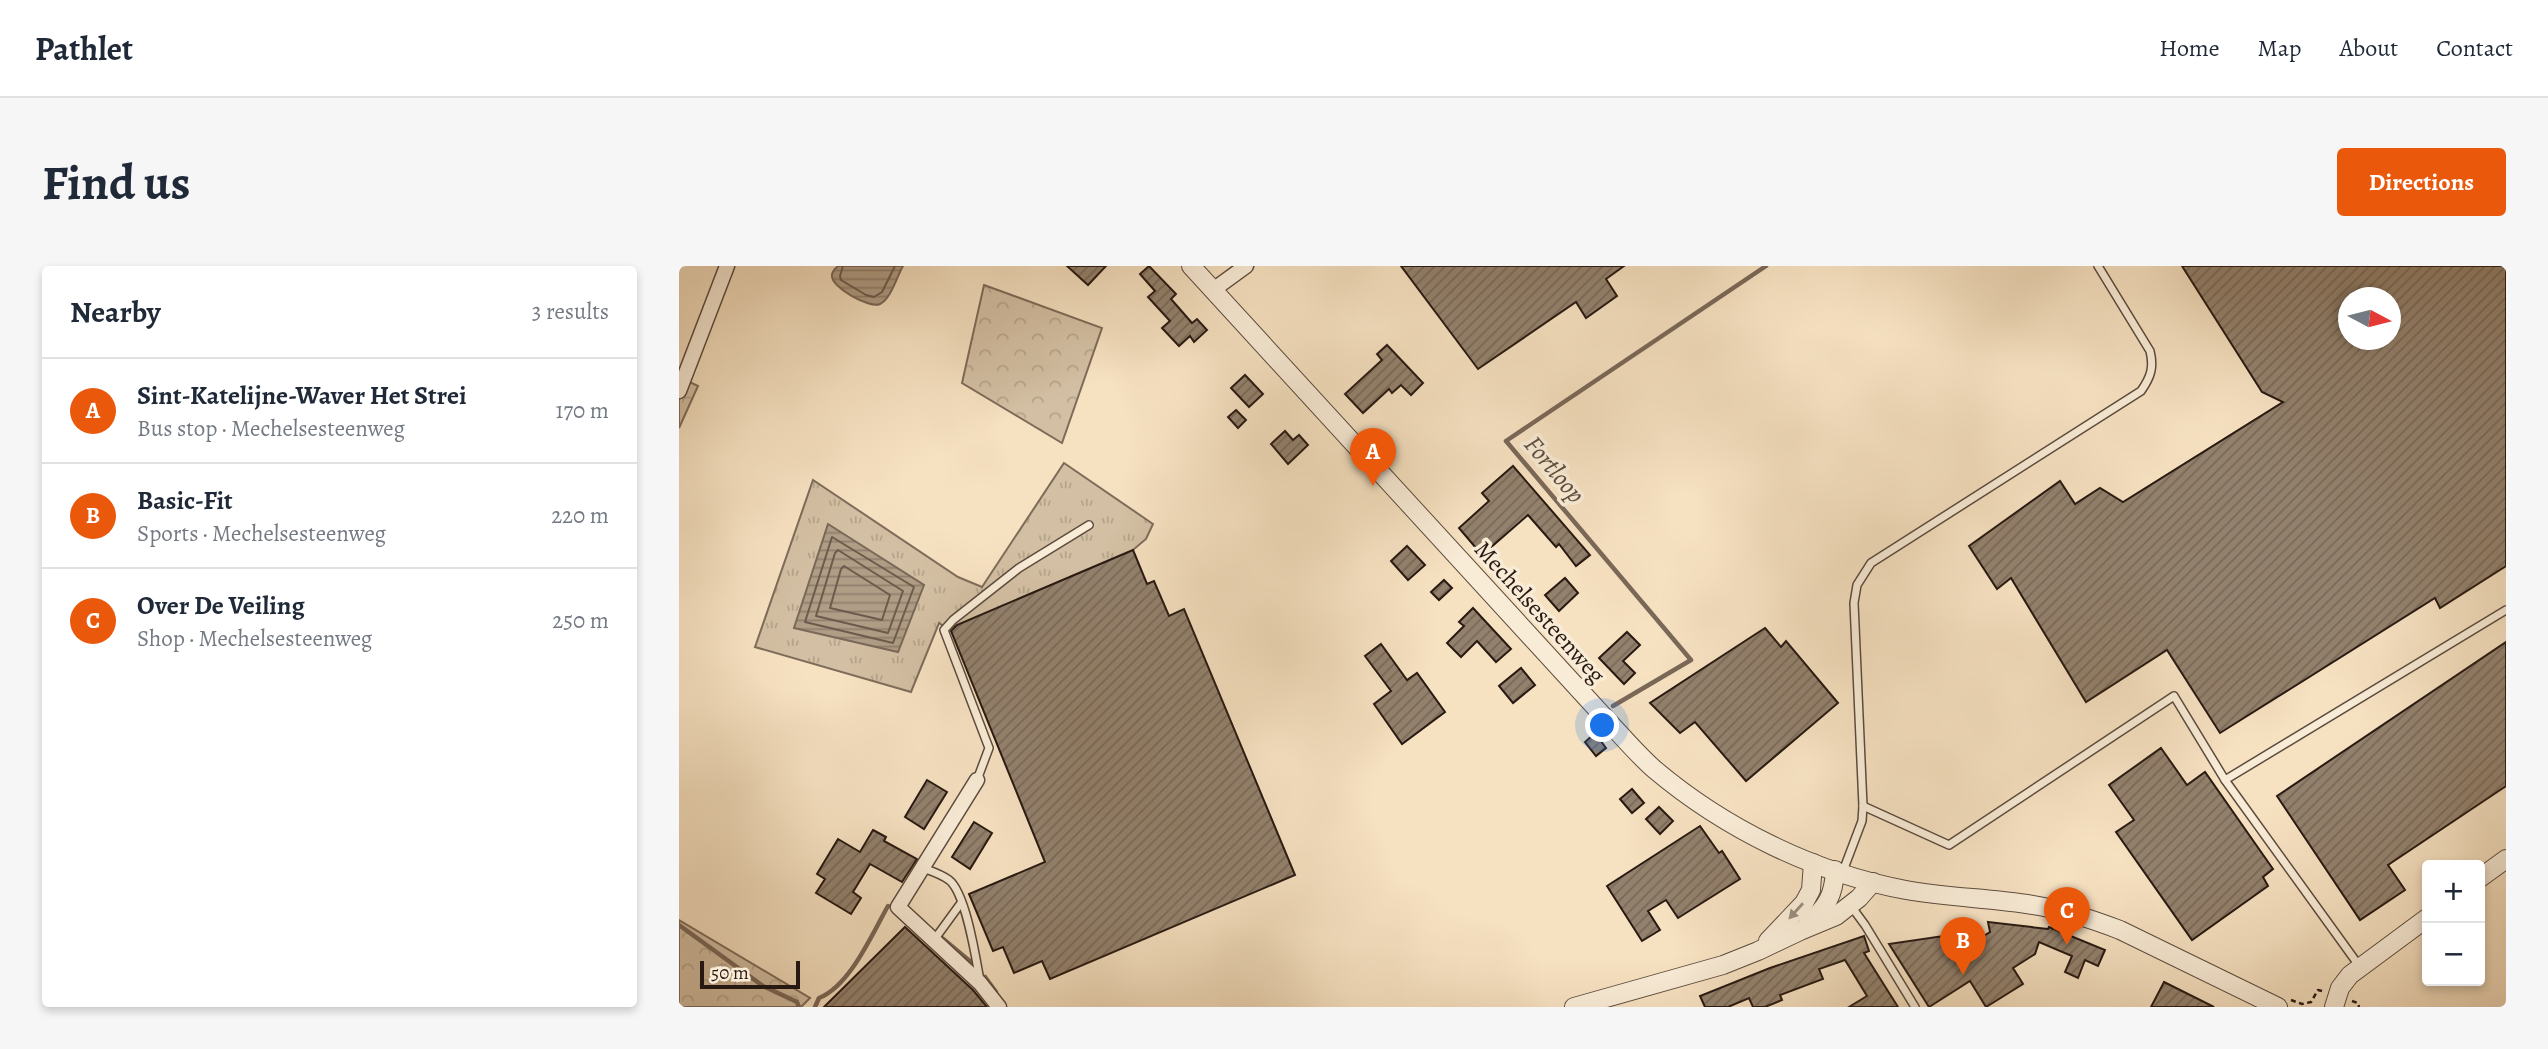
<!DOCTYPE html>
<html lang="en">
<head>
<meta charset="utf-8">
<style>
  :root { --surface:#fff; --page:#f6f6f7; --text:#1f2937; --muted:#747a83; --line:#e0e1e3; --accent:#ea580c }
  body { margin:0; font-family:Alegreya,serif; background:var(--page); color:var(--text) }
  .controls { position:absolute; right:21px; bottom:21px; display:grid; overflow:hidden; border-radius:7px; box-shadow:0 4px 10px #0003 }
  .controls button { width:63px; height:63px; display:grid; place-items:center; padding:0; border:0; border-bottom:2px solid var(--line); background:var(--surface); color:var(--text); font:35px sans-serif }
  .compass { position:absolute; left:1659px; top:21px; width:63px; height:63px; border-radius:50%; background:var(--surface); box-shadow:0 4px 10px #0003; rotate:97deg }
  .scale { position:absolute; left:21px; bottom:18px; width:100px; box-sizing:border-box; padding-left:7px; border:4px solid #281912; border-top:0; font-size:19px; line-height:24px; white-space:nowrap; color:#281912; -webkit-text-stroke:5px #f9ecd7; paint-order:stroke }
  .you { position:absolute; left:924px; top:460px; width:24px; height:24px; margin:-18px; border:5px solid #fff; border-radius:50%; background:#1a73e8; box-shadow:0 0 0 10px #1a73e833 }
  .badge { display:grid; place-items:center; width:46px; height:46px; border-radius:50%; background:var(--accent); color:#fff; font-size:23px; font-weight:700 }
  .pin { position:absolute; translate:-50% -58px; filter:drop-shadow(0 2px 4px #0008) }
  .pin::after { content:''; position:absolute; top:37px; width:24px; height:21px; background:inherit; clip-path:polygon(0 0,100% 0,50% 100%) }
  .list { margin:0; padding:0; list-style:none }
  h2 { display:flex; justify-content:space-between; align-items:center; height:91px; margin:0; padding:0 28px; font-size:30px }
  h2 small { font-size:23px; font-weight:400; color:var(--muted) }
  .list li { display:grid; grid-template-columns:46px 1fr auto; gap:21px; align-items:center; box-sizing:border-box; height:105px; padding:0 28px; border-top:2px solid var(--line) }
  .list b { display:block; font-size:26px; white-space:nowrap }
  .list p { margin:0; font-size:23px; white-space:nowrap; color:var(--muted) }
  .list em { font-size:23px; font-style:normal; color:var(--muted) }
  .map { position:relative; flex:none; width:1827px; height:741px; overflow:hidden; border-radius:7px }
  header { display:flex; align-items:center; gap:42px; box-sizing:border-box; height:98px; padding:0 35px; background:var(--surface); border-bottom:2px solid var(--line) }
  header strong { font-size:33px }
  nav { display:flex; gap:38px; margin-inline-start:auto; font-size:24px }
  .intro { display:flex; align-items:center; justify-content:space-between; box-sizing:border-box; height:168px; padding:0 42px }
  h1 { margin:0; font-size:49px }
  .button { padding:18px 32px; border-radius:7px; background:var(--accent); color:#fff; font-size:24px; font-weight:700 }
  main { display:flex; gap:42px; padding:0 42px }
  aside { flex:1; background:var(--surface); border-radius:7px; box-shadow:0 4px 10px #0003 }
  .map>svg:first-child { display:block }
  .grass { fill:url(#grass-tufts); stroke:#7e6c5a; stroke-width:2 }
  .forest { fill:url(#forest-crowns); stroke:#7e6c5a; stroke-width:2 }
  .water { fill:url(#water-rules); stroke:#7a6858; stroke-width:2 }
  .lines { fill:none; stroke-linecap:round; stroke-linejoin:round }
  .shore { stroke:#6c5b4c; stroke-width:2 }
  .stream { stroke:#7a6858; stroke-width:4.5 }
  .building { fill:url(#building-hatch); stroke:#281912; stroke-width:2; fill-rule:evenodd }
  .service-casing { stroke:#5c4b3e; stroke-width:10 }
  .minor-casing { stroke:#5c4b3e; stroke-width:17 }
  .tertiary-casing { stroke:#5c4b3e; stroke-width:20 }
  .path { stroke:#281912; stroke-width:2.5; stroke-dasharray:5 3.5; stroke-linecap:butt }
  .service { stroke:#f9ecd7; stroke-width:7 }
  .minor { stroke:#f9ecd7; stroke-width:14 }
  .tertiary { stroke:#f9ecd7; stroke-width:18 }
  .oneway { fill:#9b8d7e }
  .labels { text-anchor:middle; stroke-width:7; stroke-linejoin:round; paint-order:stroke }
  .street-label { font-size:24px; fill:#281912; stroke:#f9ecd7 }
  .water-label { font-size:26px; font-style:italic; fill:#5e4e40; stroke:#f9ecd7 }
</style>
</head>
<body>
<header>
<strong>Pathlet</strong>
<nav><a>Home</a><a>Map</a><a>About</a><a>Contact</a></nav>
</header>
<div class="intro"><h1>Find us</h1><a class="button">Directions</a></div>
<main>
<aside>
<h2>Nearby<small>3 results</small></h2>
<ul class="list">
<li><span class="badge">A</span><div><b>Sint-Katelijne-Waver Het Strei</b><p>Bus stop · Mechelsesteenweg</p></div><em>170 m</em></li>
<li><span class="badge">B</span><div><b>Basic-Fit</b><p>Sports · Mechelsesteenweg</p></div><em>220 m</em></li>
<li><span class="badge">C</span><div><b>Over De Veiling</b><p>Shop · Mechelsesteenweg</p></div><em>250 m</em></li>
</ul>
</aside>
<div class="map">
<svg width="1827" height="741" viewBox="0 0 1827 741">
  <defs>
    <pattern id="grass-tufts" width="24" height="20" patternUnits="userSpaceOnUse" patternTransform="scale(1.75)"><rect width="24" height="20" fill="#d3bfa3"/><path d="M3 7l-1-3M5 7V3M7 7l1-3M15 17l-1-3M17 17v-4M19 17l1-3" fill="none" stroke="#b5a48b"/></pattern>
    <pattern id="forest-crowns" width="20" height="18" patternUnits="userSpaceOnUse" patternTransform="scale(1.75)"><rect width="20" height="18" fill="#d3bfa3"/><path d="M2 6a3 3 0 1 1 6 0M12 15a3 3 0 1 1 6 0" fill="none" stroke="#b5a48b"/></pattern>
    <pattern id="water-rules" width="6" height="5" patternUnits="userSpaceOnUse" patternTransform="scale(1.75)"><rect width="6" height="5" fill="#b09d86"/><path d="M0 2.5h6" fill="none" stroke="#8f7f6c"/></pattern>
    <pattern id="building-hatch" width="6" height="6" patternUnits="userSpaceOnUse" patternTransform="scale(1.75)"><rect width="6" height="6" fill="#93816d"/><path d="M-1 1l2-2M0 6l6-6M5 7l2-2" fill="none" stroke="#786958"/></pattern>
  </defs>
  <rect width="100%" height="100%" fill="#f6e1c1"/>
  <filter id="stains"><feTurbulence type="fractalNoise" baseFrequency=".00286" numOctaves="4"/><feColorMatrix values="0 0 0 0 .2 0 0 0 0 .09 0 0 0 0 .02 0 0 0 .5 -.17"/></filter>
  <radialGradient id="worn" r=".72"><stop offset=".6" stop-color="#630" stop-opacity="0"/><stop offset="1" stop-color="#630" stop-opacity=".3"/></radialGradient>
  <polygon class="grass" points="385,197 474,258 467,273 454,284 269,363 260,357 232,426 76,381 134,214 279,311 303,321"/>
  <g class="forest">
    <polygon points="305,19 423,62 383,177 283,117"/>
    <polygon points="0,111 19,120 0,162"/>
    <polygon points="0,654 131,732 122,741 0,741"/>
  </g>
  <g class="water">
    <path d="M159,0H224C218,10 212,33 201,38C191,43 151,21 153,9C153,5 157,2 159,0Z"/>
    <polygon points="149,258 245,319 219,386 115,362"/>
  </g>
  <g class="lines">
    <g class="shore">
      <polyline points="164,0 161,10 162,14 187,29 195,31 203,26 216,0"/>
      <polygon points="153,271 235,321 214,377 126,356"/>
      <polygon points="159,284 224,325 209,367 137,350 156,287"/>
      <polygon points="165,300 211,329 203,354 151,342 162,303"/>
    </g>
    <g class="stream">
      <polyline points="934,440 1012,394 827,175 1087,0"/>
      <polyline points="0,659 84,720 118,736 120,741"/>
      <polyline points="263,672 292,696"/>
      <polyline points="306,711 317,726"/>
      <path d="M136,741L140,732C171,720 193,668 209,640"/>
    </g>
  </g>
  <g class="building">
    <polygon points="388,0 427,0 409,19"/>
    <polygon points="470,0 497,28 492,33 513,57 518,53 528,64 515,76 511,70 500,80 483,62 491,55 469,31 476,25 461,8"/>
    <polygon points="722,0 945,0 927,13 938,30 907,52 897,36 799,103"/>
    <path d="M1503,0H1827V300L1761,342L1756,332L1541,467L1488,384L1407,436L1332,312L1318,323L1290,280L1381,215L1396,238L1421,222L1444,236L1604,136L1583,126ZM1670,32H1712V74H1670Z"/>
    <polygon points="708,79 744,117 732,129 722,119 713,127 710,123 684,147 666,128 703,94 698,88"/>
    <polygon points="566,109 584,128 570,141 552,122"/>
    <polygon points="557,144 567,154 559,162 549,151"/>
    <polygon points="606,165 614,174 620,169 629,179 609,198 592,178"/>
    <polygon points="834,200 911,289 897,300 880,278 877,281 849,249 803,289 780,262 810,235 803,227"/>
    <polygon points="728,280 746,299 729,314 712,295"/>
    <polygon points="454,284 468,318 475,315 490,350 505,343 616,609 371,713 363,695 335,707 324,681 314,685 290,628 366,596 272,365 278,359"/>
    <polygon points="886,312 899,327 880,345 866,329"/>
    <polygon points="765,314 773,322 760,334 752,326"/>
    <polygon points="794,342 832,383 817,396 798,375 782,391 768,377 785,360 780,356"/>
    <polygon points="1086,362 1102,381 1107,375 1159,437 1067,515 1016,456 1001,467 971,437"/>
    <polygon points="948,366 961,379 944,395 956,407 945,418 920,392"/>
    <polygon points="1827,376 1827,520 1709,599 1726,624 1681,654 1598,530"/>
    <polygon points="702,378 728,414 738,407 766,446 723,478 695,438 712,425 686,390"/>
    <polygon points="842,402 856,419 834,437 820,420"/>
    <polygon points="916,467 927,482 917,490 906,476"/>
    <polygon points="1482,482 1508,519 1526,506 1594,603 1584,611 1589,620 1513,674 1437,566 1455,554 1430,519"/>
    <polygon points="248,514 268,526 245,563 226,551"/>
    <polygon points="953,523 965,537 953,547 941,533"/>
    <polygon points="980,541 994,555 981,568 967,553"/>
    <polygon points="295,556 313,567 291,603 273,591"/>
    <polygon points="1021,560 1040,587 1043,585 1061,613 999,652 987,634 969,645 981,664 963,675 928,620"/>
    <polygon points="194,564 207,571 205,575 238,593 223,616 191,598 174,626 182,632 172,648 137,627 146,613 138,608 159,573 181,586"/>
    <polygon points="1309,656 1369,663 1370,661 1426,684 1419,700 1406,694 1399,712 1386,706 1393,690 1360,676 1356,688 1334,702 1344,718 1307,741 1291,715 1250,741 1210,678 1271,669 1280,685 1311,666"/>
    <polygon points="226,661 294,724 308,741 145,741"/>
    <polygon points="1185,670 1190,685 1185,687 1219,741 1170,741 1188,730 1166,694 1140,703 1144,713 1101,729 1103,734 1086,741 1074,741 1070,732 1049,741 1026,741 1021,730 1091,702"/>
    <polygon points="1485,716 1535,741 1472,741"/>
  </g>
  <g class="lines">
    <defs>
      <g id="service">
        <polyline points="298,514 310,482 265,364 274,354 340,302 410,259"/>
        <polyline points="1184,540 1270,579 1495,430 1546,514"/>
        <path d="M244,602C252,605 262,608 270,614C287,627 297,693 301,715"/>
        <path d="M1164,605L1183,555L1184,540L1175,337L1178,319L1192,297L1462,125C1472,111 1475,101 1471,85L1419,0"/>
        <polyline points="1172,640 1186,659 1236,741"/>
        <polyline points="255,674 282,637"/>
        <polyline points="1681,701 1546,514 1827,344"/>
      </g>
      <g id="minor">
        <polyline points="534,24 567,0"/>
        <polyline points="0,125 48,0"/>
        <polyline points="298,514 219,641 301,717 320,741"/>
      </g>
      <g id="tertiary">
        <path d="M512,0L927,453C943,470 958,488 975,503C1046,563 1136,607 1227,624C1271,632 1316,632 1360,640C1388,645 1415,654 1441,664L1599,741"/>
        <polyline points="1801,612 1827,593"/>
        <path d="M1129,657C1148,641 1155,629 1156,604"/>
        <polyline points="1089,675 1125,637 1132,624 1134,597"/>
        <polyline points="895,741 1044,699 1079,685 1121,665 1157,650 1180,632 1194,616"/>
        <polyline points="1655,741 1661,722 1671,709 1748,652"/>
      </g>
    </defs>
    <use href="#service" class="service-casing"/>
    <use href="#minor" class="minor-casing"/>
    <use href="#tertiary" class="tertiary-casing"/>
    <g class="path">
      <polyline points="1612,734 1623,738 1632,736 1639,724 1643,725"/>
      <polyline points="1673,735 1679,737 1680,741"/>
    </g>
    <use href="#service" class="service"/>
    <use href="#minor" class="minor"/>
    <use href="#tertiary" class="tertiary"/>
  </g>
  <defs><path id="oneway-solid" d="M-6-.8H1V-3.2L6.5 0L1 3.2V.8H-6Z" transform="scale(1.75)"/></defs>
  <use class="oneway" href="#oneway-solid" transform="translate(1117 645) rotate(132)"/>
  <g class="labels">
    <g class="street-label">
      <text transform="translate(861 346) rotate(48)" y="8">Mechelsesteenweg</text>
    </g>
    <g class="water-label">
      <text transform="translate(876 203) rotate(50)" y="9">Fortloop</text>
    </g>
  </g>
  <rect width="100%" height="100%" filter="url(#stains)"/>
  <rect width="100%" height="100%" fill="url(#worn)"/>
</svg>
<div class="controls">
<button>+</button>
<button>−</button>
</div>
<svg class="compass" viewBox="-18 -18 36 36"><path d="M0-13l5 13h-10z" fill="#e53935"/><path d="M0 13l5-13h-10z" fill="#747a83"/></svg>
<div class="scale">50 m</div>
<div class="you"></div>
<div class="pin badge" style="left:694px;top:220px">A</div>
<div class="pin badge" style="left:1284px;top:709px">B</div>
<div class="pin badge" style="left:1388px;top:679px">C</div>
</div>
</main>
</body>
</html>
